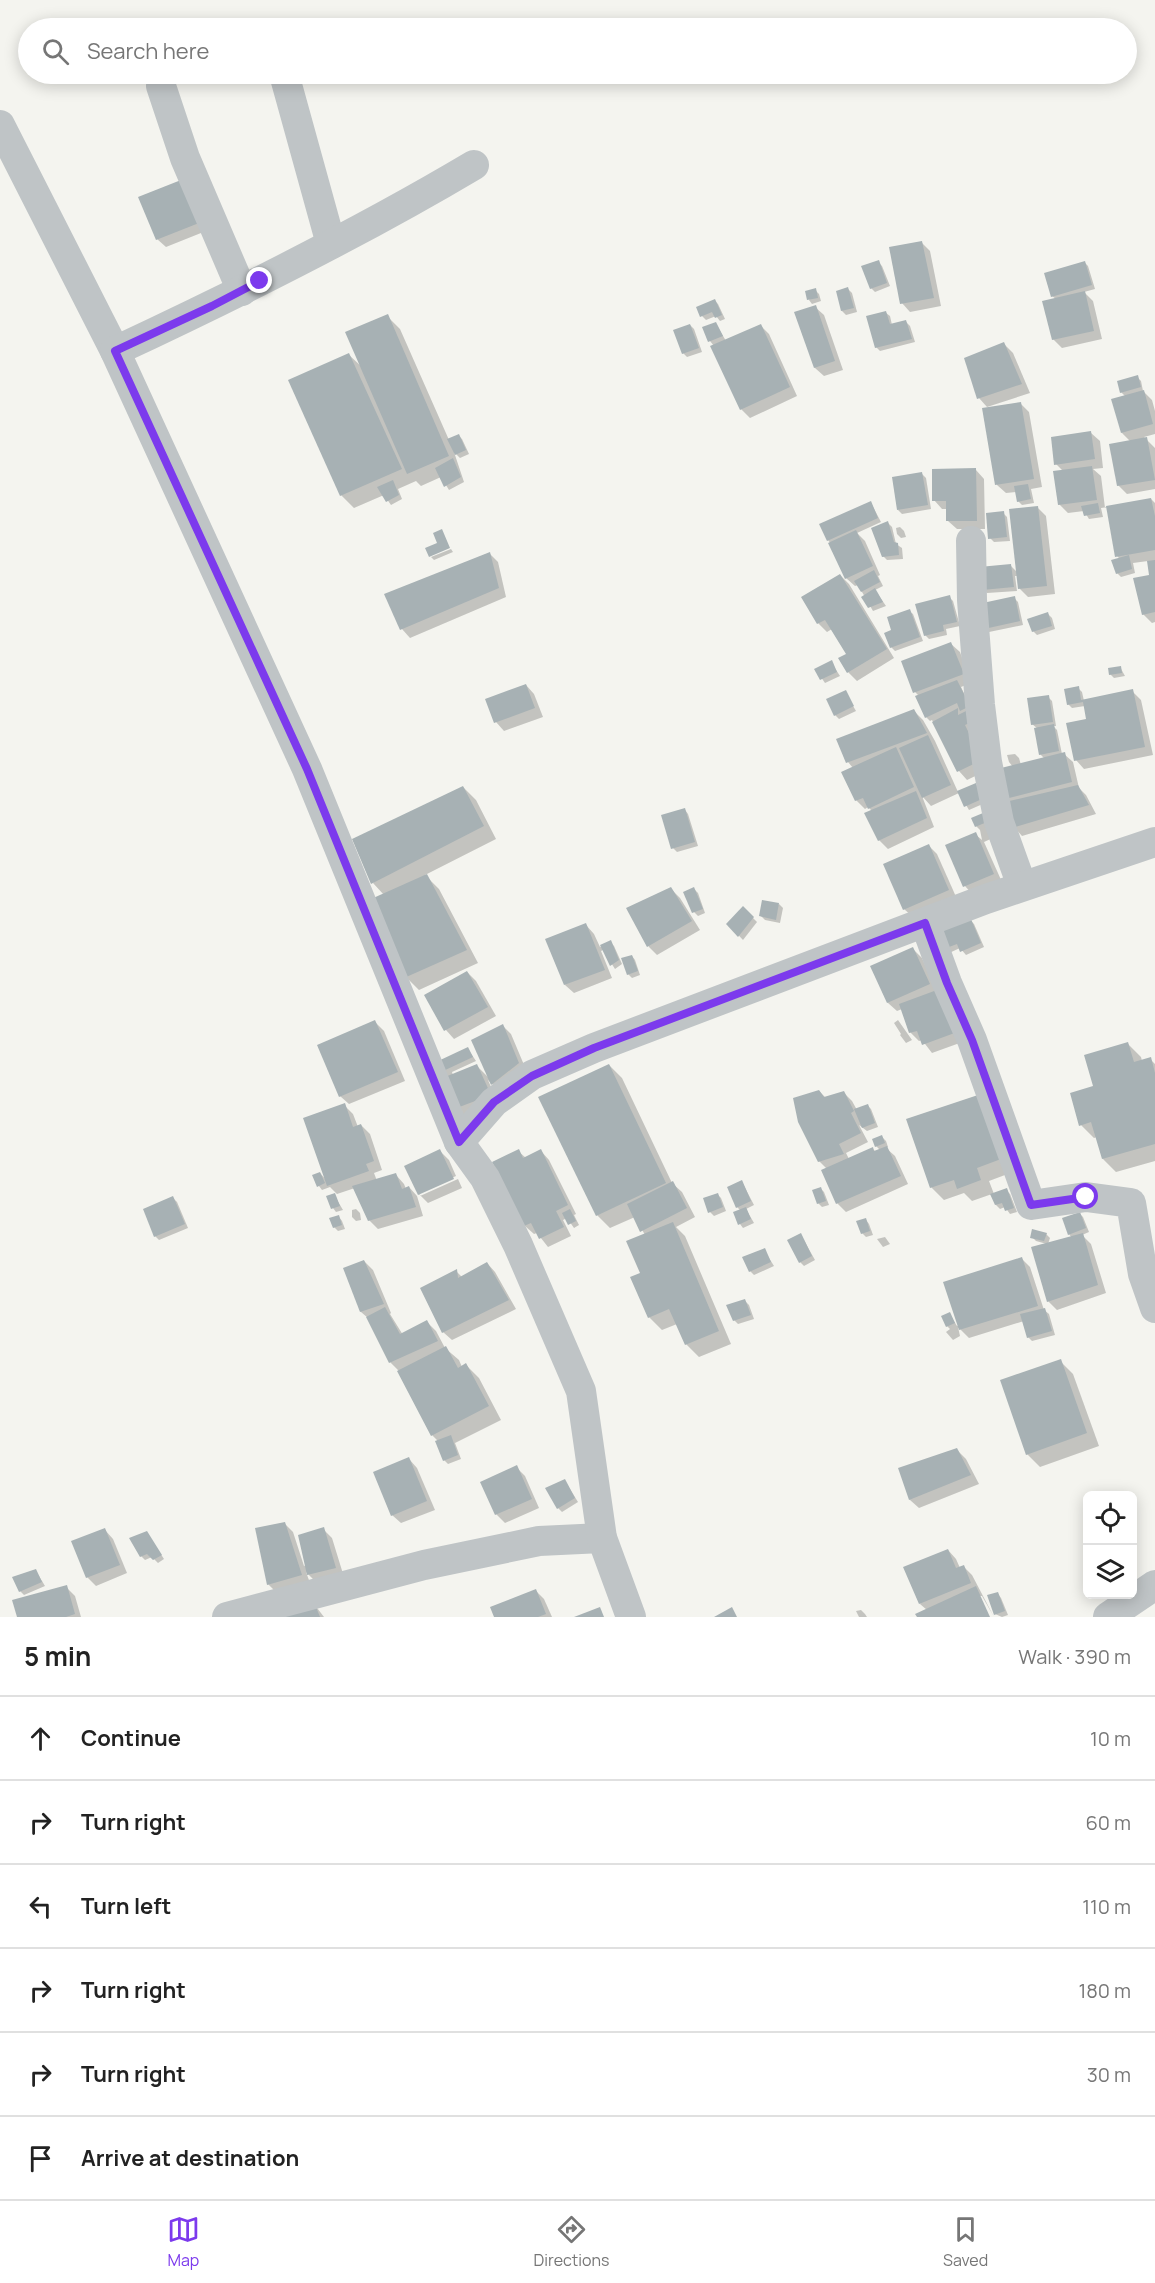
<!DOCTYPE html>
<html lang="en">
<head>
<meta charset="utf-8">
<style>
  :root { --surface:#fff; --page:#f2f2f2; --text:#222; --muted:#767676; --line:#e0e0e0; --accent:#7c3aed }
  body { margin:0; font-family:Manrope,sans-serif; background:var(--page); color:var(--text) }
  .controls { position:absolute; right:18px; bottom:18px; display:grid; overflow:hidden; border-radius:9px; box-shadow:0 3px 15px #0003 }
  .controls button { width:54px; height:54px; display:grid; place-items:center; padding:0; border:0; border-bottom:2px solid var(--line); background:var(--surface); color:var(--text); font:30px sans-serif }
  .stop { position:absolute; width:18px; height:18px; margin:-14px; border:4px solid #7c3aed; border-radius:50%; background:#fff }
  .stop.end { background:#7c3aed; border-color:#fff; box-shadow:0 2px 6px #0008 }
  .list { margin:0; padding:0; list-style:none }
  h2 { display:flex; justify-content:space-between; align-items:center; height:78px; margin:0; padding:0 24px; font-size:26px }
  h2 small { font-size:20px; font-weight:400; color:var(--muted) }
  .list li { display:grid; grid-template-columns:39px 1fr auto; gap:18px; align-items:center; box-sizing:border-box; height:84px; padding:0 24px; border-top:2px solid var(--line) }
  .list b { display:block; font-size:22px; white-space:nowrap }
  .list em { font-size:20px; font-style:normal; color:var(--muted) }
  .icon { flex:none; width:33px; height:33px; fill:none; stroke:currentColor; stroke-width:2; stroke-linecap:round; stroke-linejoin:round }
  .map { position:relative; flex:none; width:1155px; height:1617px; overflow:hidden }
  .search { position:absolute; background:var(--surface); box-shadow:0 3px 15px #0003; left:18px; right:18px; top:18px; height:66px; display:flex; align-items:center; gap:15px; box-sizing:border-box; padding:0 21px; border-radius:33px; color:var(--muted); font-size:22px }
  .sheet { height:582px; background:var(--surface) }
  nav { display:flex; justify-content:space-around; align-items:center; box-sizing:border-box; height:84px; border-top:2px solid var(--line); background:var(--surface); font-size:16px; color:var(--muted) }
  nav a { display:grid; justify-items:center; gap:3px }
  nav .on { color:var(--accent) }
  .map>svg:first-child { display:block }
  .shadow { fill:#0003 }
  .building { fill:#a7b1b4 }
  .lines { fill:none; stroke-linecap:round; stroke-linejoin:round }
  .street { stroke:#bfc4c6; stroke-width:30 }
  .route { stroke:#7c3aed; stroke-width:8 }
</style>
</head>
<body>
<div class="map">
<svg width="1155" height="1617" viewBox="0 0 1155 1617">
  <rect width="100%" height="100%" fill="#f4f4ef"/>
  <g class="shadow">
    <polygon points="181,182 206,231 166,247 157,239"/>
    <polygon points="921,242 930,251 941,306 910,312 902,303"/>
    <polygon points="878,262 882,266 890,286 875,292 871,288"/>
    <polygon points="1084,262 1088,266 1095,289 1084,292 1093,301 1102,339 1062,348 1053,339 1056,299 1052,296"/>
    <polygon points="848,289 852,293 857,312 846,315 842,311"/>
    <polygon points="815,290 819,294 821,301 812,304 809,300"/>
    <polygon points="714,300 718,304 725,319 720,321 716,316 706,320 702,316"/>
    <polygon points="815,307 824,315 843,370 824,376 815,368"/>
    <polygon points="886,313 890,316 892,325 906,322 910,326 915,342 880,351 876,347"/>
    <polygon points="387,316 400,329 449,440 459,436 462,439 469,454 460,458 454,452 464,482 449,490 441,477 421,486 416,481 398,489 402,499 391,505 384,495 354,508 341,495 349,355 362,367"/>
    <polygon points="716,324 726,341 760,325 769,334 797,396 750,418 741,409 714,346 710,341 704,328"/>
    <polygon points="690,325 694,329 702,352 687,357 683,353"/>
    <polygon points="1004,344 1013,353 1030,393 987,407 979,398"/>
    <polygon points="1137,377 1141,381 1143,391 1152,400 1155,411 1155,434 1144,437 1155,448 1155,489 1127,494 1118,485 1131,442 1122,433 1126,397 1121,392"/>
    <polygon points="1020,403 1029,412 1042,487 1031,489 1034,503 1022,505 1018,501 1016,492 1006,493 997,485 984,410"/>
    <polygon points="1091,433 1100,441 1103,468 1093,469 1101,476 1105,508 1151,499 1155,503 1155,622 1152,623 1143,614 1150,576 1148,561 1133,563 1135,573 1121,577 1117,573 1120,559 1117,556 1108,507 1101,508 1103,517 1089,519 1084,511 1068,513 1059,504 1064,472 1056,464"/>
    <polygon points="976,470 984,479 985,529 957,529 948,521 948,509 942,509 934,500"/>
    <polygon points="922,474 926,478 931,509 902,514 898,510"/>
    <polygon points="871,503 881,522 857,533 865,541 880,575 878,576 883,586 875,590 886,606 873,611 858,585 855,586 846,578 831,544 828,540"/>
    <polygon points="1037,507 1046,516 1055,594 1028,597 1020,589 1018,576 1015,576 1017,591 987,593 983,589 1011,566 1018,573"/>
    <polygon points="1003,513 1007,517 1010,541 994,542 990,538"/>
    <polygon points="888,523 892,527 896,544 902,548 903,559 887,560 883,556"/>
    <polygon points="900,527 904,531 906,537 901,538 897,534 896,528"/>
    <polygon points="451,549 453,552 434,560 431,557"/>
    <polygon points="489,553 498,562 506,597 410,638 402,629 386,595"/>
    <polygon points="840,575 849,584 894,658 857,681 848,672 840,659 848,654 832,629 827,632 818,623 803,598"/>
    <polygon points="949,597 953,601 960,626 946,629 947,635 929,639 925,635"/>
    <polygon points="1014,598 1018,602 1023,625 989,632 985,628"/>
    <polygon points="909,611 913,614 923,641 895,651 891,647 893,630"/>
    <polygon points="1048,614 1052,618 1055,629 1037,635 1033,631"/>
    <polygon points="951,644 960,652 971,683 961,687 972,710 990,769 967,780 959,771 932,720 930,721 926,717 919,696 915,692"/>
    <polygon points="831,662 840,676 825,683 816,670"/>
    <polygon points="1120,667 1125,676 1114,678 1110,674"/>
    <polygon points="526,685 534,694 543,717 504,731 496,722"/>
    <polygon points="1078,688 1082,692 1084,701 1132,691 1141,700 1153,755 1084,769 1076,760 1088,720 1085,706 1072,708 1068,704"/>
    <polygon points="845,692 856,711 839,719 835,715"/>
    <polygon points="1048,697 1052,701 1056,726 1053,726 1057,730 1062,754 1064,754 1073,762 1079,788 1086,795 1096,814 1022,836 1014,827 1006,798 1013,767 1009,762 1007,755 1015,754 1019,758 1021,765 1045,759 1040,754 1038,729 1032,724"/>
    <polygon points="914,711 923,720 935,741 958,792 976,785 985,803 969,810 959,793 931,806 922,796 934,827 888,849 879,840 872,811 868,807 865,809 856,800 853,768 848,762"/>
    <polygon points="463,787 476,800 496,839 425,875 439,889 478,963 419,990 406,977 384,895 373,883"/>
    <polygon points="685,810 688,814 698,846 677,852 673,848"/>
    <polygon points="986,819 995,837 984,842 1002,882 973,895 965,886 975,834 982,840 980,830 976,826"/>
    <polygon points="929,846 937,854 957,899 913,917 904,909"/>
    <polygon points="671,889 680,898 700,930 657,955 649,947 628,908"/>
    <polygon points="694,889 698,893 705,913 698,916 694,912"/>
    <polygon points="779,904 783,908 780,923 765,920 761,916"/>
    <polygon points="743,908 757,922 743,940 728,924"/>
    <polygon points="970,920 974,924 984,947 966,955 960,948 947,954 937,934"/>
    <polygon points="586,925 594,934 600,947 610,942 614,946 622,964 615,969 603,950 601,951 612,978 574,993 565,985"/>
    <polygon points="913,949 922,958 933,983 968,1040 932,1053 922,1040 919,1041 910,1032 902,1009 897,1011 888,1003 872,967"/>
    <polygon points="632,956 635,960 640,975 632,978 628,974"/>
    <polygon points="467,972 476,981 496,1016 454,1039 446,1030 426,996"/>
    <polygon points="898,1020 912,1040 906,1043 900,1035 901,1034 894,1023"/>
    <polygon points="375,1022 384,1031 405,1081 349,1104 340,1096"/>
    <polygon points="503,1026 511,1034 527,1072 501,1093 488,1080 498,1103 464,1117 442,1071 468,1049 476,1061 452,1072 453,1075 476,1065 489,1078"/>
    <polygon points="1128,1044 1141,1057 1142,1061 1150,1059 1155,1064 1155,1161 1116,1172 1103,1159 1097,1137 1094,1138 1081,1125 1095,1087"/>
    <polygon points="609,1065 622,1078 672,1183 682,1192 695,1217 676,1227 685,1236 731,1344 699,1357 686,1344 677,1324 662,1330 649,1317 642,1274 645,1235 635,1217 610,1228 597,1215"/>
    <polygon points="819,1091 826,1098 844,1093 852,1101 857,1110 867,1105 871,1109 878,1127 867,1131 859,1125 868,1142 846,1153 849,1159 873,1149 876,1152 880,1150 876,1146 882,1137 886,1141 888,1147 886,1148 895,1156 908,1184 846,1212 837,1203 827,1169 819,1161"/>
    <polygon points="978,1097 1013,1172 989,1181 994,1194 1006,1190 1010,1194 1017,1212 1010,1214 1005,1207 1000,1209 996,1205 992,1194 972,1201 964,1193 944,1200 931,1187"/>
    <polygon points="344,1105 353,1114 358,1127 361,1125 370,1134 382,1170 374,1173 377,1181 396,1175 404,1184 406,1189 409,1187 417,1196 423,1216 378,1229 369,1220 355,1188 337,1194 330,1187 322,1190 319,1186 314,1176 320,1173 327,1181"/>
    <polygon points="440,1151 449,1160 456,1176 420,1192 420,1196 458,1179 462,1188 428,1203 419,1194"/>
    <polygon points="518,1151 526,1158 541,1151 549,1160 576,1214 574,1215 579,1225 574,1228 567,1218 563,1220 571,1236 548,1247 537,1233 534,1234 525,1226"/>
    <polygon points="742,1182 754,1205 746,1209 754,1223 743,1228 740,1224 741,1211 737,1207"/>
    <polygon points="820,1188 824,1192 829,1205 822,1207 818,1203"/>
    <polygon points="717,1194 721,1198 726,1211 714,1216 710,1212"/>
    <polygon points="334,1195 343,1210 336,1212 333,1208"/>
    <polygon points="173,1198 177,1202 188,1228 159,1240 155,1236"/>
    <polygon points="356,1209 360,1213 361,1220 356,1221 352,1217 352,1210"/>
    <polygon points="1079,1213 1083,1217 1089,1232 1082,1235 1091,1244 1106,1293 1057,1310 1048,1301 1047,1244 1036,1241 1032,1237 1046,1234 1050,1238 1048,1244 1072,1238 1069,1234"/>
    <polygon points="339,1217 342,1221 345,1229 338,1231 334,1227"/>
    <polygon points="866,1220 869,1224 873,1235 866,1237 862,1233"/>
    <polygon points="801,1235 815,1260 804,1266 800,1262"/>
    <polygon points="885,1237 890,1244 883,1247 877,1239"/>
    <polygon points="764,1250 774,1266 754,1275 750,1271"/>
    <polygon points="1022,1259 1030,1267 1044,1310 1049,1314 1055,1335 1032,1341 1028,1337 1024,1321 969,1338 958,1327 960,1336 953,1340 946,1332 950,1329 947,1326 949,1313 957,1326 959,1325"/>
    <polygon points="364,1261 373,1270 391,1313 390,1314 403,1335 427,1322 436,1331 445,1348 459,1360 462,1367 466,1365 479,1378 501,1420 455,1443 461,1459 448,1464 444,1460 437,1440 432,1435 399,1371 390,1362 368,1318 361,1312 345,1269"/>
    <polygon points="487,1263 495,1272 516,1309 452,1340 443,1332 456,1271 462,1277"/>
    <polygon points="745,1301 749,1305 754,1319 738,1324 734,1320"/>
    <polygon points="1060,1361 1073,1374 1099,1446 1040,1467 1027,1454"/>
    <polygon points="957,1450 966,1459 979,1484 919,1508 910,1500 900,1469"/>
    <polygon points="409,1459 417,1468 435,1510 401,1523 392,1515"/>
    <polygon points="516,1467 525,1476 539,1508 505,1523 496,1514"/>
    <polygon points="565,1481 578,1502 562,1512 558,1508"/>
    <polygon points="285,1524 293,1532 304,1566 306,1565 323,1529 332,1538 344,1577 317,1583 306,1572 310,1583 277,1593 268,1584"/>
    <polygon points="105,1530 113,1539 127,1573 96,1586 87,1577"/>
    <polygon points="147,1533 164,1559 158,1563 152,1557 145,1560 141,1556"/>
    <polygon points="948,1550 956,1559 960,1568 963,1566 972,1575 994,1617 982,1596 979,1596 989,1617 919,1617 927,1610 920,1604"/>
    <polygon points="36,1571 45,1586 24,1595 20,1591"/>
    <polygon points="66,1587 75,1596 81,1617 19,1617"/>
    <polygon points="536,1591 544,1599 552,1617 495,1617"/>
    <polygon points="998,1594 1001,1598 1008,1615 1002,1617 995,1614"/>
    <polygon points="314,1604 324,1617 276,1617"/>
    <polygon points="861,1610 865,1614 867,1617 859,1617 856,1611"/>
  </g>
  <g class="building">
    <polygon points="181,180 199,223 156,240 138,197"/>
    <polygon points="922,241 934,298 900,304 889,247"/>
    <polygon points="879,260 887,283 870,289 861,266"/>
    <polygon points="1085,261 1092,285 1051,297 1044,273"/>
    <polygon points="848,287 854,308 841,311 836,291"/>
    <polygon points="816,288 818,298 807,300 805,291"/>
    <polygon points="1085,291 1094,331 1052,340 1042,301"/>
    <polygon points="715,299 722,315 715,318 712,312 700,317 696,307"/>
    <polygon points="816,305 835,361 814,368 794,312"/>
    <polygon points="886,311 890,324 906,320 912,339 875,348 866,316"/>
    <polygon points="388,314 449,456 407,474 345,332"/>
    <polygon points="716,322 723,336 708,342 702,327"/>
    <polygon points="690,324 699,348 682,354 673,330"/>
    <polygon points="761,324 790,387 740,410 710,346"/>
    <polygon points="1004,342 1022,384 977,399 964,358"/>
    <polygon points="349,353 402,469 340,496 288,380"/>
    <polygon points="1138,375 1141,387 1120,393 1117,381"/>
    <polygon points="1144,390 1153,424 1121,433 1111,399"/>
    <polygon points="1021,402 1034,479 995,485 982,408"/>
    <polygon points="1091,431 1095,459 1054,465 1051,437"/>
    <polygon points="459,434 466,450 455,455 447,439"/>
    <polygon points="1147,437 1155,480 1117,486 1109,444"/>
    <polygon points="453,458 461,477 444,487 435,468"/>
    <polygon points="1092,466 1097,500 1058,505 1053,471"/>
    <polygon points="976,468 977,521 946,521 946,501 932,501 932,469"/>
    <polygon points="922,472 928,505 897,510 892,477"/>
    <polygon points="393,480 399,495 386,502 377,487"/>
    <polygon points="1028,484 1031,499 1017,502 1014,486"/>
    <polygon points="1151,498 1155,516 1155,550 1115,557 1106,506"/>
    <polygon points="871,501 878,518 827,541 819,524"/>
    <polygon points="1098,503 1100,513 1084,516 1081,506"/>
    <polygon points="1038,506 1047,586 1018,589 1009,509"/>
    <polygon points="1004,511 1007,537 988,539 986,513"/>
    <polygon points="888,521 894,542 898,543 899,555 882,557 871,528"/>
    <polygon points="442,529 450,548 429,557 425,548 437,543 433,533"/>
    <polygon points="856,530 873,566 845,579 828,543"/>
    <polygon points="490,552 499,588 400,630 384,594"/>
    <polygon points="1129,555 1132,569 1116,574 1111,560"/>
    <polygon points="1155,560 1155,612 1142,615 1133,578 1149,575 1147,561"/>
    <polygon points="1011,564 1014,587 982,590 979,567"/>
    <polygon points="874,570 880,582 861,592 854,581"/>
    <polygon points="840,574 887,649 847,673 838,658 846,654 825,620 817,624 801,597"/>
    <polygon points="875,588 883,602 868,608 861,597"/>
    <polygon points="950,595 957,622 943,625 944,631 924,636 915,604"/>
    <polygon points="1015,596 1020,621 984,629 978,604"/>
    <polygon points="910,609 920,637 890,648 884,633 891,630 887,617"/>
    <polygon points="1048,612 1052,626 1032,632 1027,619"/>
    <polygon points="951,642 964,674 913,693 901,661"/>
    <polygon points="832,660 837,672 820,680 814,669"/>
    <polygon points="1121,666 1122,673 1109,675 1108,668"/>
    <polygon points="957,680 970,706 960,711 957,703 925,718 915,696"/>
    <polygon points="526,684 535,708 494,723 485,699"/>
    <polygon points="1079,686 1081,700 1133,689 1145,747 1074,761 1066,723 1086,719 1083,702 1067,705 1064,689"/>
    <polygon points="846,690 854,706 834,716 826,699"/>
    <polygon points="1049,695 1053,722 1031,725 1027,698"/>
    <polygon points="958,708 958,715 970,709 976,720 965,725 982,760 957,772 932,722"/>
    <polygon points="914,709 927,733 846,763 836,739"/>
    <polygon points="1054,724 1059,751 1039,755 1034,728"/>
    <polygon points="928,735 951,785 922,798 899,748"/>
    <polygon points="896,747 914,787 868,809 863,798 855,801 841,772"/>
    <polygon points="1065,752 1072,782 1005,799 997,769"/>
    <polygon points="976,783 982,799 964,807 957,791"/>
    <polygon points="1078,785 1089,805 1012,828 1005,802"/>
    <polygon points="463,786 484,826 371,884 352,839"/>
    <polygon points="916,791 927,818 878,841 864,813"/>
    <polygon points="685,808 695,842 671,849 661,815"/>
    <polygon points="983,813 987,822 975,827 971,818"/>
    <polygon points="976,832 994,874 963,887 945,845"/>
    <polygon points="929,844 949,890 903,910 883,864"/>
    <polygon points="427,874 467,950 404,978 371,899"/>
    <polygon points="671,887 692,921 647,947 626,908"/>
    <polygon points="694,887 703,909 692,913 683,892"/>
    <polygon points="762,900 779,903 776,920 759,916"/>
    <polygon points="743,906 754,917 738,937 726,924"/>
    <polygon points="971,919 981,943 960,952 957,944 941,950 935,934"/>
    <polygon points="586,923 605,970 564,985 545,939"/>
    <polygon points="611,940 619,960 610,966 600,945"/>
    <polygon points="913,947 930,984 887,1003 870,966"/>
    <polygon points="632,955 638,971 627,975 621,958"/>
    <polygon points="467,971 488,1007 444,1031 424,995"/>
    <polygon points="945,987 960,1031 922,1045 917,1031 909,1033 899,1004"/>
    <polygon points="375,1020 398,1072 339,1097 317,1045"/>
    <polygon points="503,1024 519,1063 491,1085 471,1040"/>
    <polygon points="1128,1042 1134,1062 1151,1057 1155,1073 1155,1144 1102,1159 1091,1122 1079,1126 1070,1093 1093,1086 1084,1055"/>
    <polygon points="468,1047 473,1057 441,1072 436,1062"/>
    <polygon points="477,1064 491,1095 454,1109 440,1079"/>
    <polygon points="609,1064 666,1183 596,1216 538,1097"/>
    <polygon points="819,1090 824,1097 844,1091 854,1111 851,1113 861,1133 839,1144 844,1154 818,1162 798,1122 793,1098"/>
    <polygon points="978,1095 1001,1159 977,1168 981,1180 957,1189 954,1180 930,1188 906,1119"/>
    <polygon points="345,1103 353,1127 361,1124 374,1161 366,1164 369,1171 327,1186 303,1118"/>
    <polygon points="868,1104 875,1123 862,1128 854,1109"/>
    <polygon points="882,1135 885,1143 875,1147 872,1139"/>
    <polygon points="887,1146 901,1176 836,1204 821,1170 873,1147 874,1151"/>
    <polygon points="440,1149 454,1179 418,1195 404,1166"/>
    <polygon points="519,1149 523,1158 541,1149 568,1205 556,1211 564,1227 539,1239 531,1223 524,1226 492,1162"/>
    <polygon points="320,1172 325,1183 317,1187 312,1175"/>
    <polygon points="396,1173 402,1189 409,1186 416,1207 368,1221 352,1186"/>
    <polygon points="742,1180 751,1201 736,1208 727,1187"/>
    <polygon points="673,1181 687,1208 640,1232 627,1204"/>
    <polygon points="821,1187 826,1201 817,1204 812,1190"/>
    <polygon points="1007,1188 1014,1208 1005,1211 1002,1203 995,1205 990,1194"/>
    <polygon points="335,1193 340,1206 331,1209 326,1196"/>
    <polygon points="718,1193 723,1207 708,1213 703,1198"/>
    <polygon points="173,1196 185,1224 154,1237 143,1209"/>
    <polygon points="746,1207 751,1219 738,1225 733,1212"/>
    <polygon points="570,1209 576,1221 568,1225 562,1213"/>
    <polygon points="1080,1212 1086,1228 1068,1235 1062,1218"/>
    <polygon points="339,1215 342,1225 333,1228 329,1218"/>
    <polygon points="866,1218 870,1231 861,1234 856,1221"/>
    <polygon points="673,1222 719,1331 685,1345 669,1309 648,1318 630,1277 640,1273 626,1241"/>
    <polygon points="1032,1229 1047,1233 1044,1241 1030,1238"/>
    <polygon points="801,1233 812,1256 799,1263 787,1240"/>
    <polygon points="1083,1233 1098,1285 1047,1302 1031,1247"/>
    <polygon points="765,1248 771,1262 749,1272 742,1257"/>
    <polygon points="1022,1257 1038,1306 959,1330 943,1282"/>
    <polygon points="364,1260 384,1304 360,1312 343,1268"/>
    <polygon points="487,1262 509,1300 442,1333 420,1288 457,1269 458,1278"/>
    <polygon points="745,1299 751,1315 733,1321 726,1305"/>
    <polygon points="385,1307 400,1334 427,1320 438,1341 389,1363 366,1317"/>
    <polygon points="1045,1308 1052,1331 1027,1338 1020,1314"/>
    <polygon points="950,1312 955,1323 946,1327 941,1316"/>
    <polygon points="446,1346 458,1368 466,1363 489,1406 431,1436 397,1371"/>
    <polygon points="1061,1359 1087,1433 1026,1455 1000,1380"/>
    <polygon points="451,1435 458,1455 443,1461 435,1441"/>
    <polygon points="957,1448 971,1475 909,1500 898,1468"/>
    <polygon points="409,1457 427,1501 391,1516 373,1472"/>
    <polygon points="517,1465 532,1499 495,1515 480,1482"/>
    <polygon points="565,1479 575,1498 557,1509 545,1488"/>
    <polygon points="285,1522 302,1575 267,1585 255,1528"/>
    <polygon points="324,1527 336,1568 307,1575 298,1535"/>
    <polygon points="105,1528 120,1565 86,1578 71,1541"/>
    <polygon points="147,1531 162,1555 153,1560 147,1554 140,1557 129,1538"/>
    <polygon points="948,1549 956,1568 964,1565 971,1583 919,1604 903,1567"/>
    <polygon points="36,1569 42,1582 19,1592 12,1577"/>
    <polygon points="67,1585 75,1614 66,1617 17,1617 12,1600"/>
    <polygon points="976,1586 990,1617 917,1617 915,1614"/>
    <polygon points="536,1589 546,1614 538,1617 494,1617 490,1607"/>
    <polygon points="998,1592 1005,1611 994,1615 987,1595"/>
    <polygon points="314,1602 320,1617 272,1617"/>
    <polygon points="600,1607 604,1617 574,1617"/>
    <polygon points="732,1607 737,1617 714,1617"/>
  </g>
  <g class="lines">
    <g class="street">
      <polyline points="284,74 331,244"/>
      <polyline points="161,86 185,158 242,291"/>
      <polyline points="0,125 115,351 307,769 459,1142"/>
      <path d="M115,351C237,294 358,234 474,165"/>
      <polyline points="971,541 972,600 980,705 987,762 999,822 1022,886"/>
      <polyline points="925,923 947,983 972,1040 1031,1205 1086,1197 1131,1203 1143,1274 1155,1308"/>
      <polyline points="227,1617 424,1565 539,1541 602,1538"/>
      <polyline points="631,1617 602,1538 581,1391 518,1245 485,1178 459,1142 494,1102 532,1075 594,1048 986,899 1155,842"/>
      <polyline points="1108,1617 1155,1585"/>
    </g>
  </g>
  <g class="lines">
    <polyline class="route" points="260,281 212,306 115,351 307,769 459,1142 494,1102 532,1076 594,1048 925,923 947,983 972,1040 1031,1205 1086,1197"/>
  </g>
</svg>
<div class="controls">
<button><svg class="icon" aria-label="locate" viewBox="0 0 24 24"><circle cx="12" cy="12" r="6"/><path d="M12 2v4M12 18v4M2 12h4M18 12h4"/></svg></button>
<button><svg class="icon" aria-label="layers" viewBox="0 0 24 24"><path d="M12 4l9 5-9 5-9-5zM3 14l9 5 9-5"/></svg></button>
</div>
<div class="stop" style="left:1086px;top:1197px"></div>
<div class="stop end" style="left:260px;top:281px"></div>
<div class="search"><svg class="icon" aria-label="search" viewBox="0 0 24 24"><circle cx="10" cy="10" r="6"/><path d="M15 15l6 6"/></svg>Search here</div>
</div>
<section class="sheet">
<h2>5 min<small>Walk · 390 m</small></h2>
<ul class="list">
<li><svg class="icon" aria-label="ahead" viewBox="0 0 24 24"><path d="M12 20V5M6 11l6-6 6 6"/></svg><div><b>Continue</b></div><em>10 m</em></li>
<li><svg class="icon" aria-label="right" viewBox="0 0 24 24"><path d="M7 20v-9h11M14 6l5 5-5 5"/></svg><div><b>Turn right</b></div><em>60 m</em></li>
<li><svg class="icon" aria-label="left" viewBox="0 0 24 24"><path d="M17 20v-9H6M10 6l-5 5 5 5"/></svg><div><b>Turn left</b></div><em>110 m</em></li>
<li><svg class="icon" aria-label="right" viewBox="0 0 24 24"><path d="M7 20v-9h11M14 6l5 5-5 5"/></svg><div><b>Turn right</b></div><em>180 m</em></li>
<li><svg class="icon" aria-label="right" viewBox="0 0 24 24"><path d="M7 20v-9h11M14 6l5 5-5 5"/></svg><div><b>Turn right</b></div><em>30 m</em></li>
<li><svg class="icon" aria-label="arrive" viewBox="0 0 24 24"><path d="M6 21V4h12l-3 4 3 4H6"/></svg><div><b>Arrive at destination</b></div></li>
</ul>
</section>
<nav>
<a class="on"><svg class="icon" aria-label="map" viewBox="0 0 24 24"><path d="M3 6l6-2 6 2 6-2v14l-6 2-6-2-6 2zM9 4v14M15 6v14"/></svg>Map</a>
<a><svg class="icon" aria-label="directions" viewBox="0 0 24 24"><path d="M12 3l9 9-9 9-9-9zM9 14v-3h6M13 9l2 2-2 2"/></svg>Directions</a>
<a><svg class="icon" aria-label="saved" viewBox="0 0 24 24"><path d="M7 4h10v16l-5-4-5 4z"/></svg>Saved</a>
</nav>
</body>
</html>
